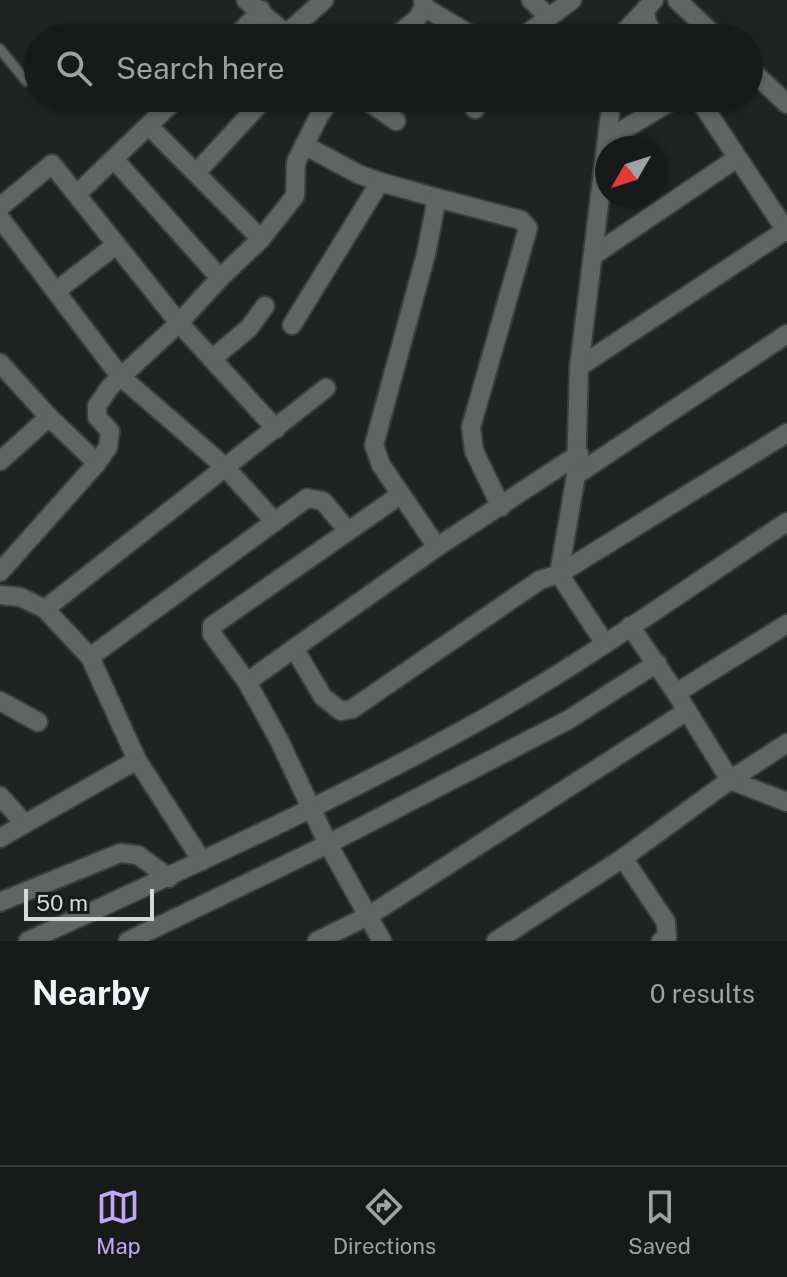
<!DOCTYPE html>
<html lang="en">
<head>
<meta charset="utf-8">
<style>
  :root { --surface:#181a1a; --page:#252727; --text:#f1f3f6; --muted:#9fa1a2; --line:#363839; --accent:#c0a8f4 }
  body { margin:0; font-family:"Public Sans",sans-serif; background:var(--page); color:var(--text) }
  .compass { position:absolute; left:595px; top:136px; width:72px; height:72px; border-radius:50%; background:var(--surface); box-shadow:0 2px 6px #0004; rotate:231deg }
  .scale { position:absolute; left:24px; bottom:20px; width:130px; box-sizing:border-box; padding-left:8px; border:4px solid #d6d8d7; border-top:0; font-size:22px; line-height:28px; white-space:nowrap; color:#d6d8d7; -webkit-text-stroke:6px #171a19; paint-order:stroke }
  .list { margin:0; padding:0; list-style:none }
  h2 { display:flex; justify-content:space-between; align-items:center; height:104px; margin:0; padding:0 32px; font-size:34px }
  h2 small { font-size:26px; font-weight:400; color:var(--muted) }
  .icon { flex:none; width:44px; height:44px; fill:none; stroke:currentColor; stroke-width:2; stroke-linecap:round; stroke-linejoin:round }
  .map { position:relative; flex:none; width:787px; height:941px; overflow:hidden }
  .search { position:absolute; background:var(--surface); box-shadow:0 2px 6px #0004; left:24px; right:24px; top:24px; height:88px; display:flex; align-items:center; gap:20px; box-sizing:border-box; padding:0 28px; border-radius:44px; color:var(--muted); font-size:30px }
  .sheet { height:224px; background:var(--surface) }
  nav { display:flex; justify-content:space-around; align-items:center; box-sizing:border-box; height:112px; border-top:2px solid var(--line); background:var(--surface); font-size:22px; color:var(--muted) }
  nav a { display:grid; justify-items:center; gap:4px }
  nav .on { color:var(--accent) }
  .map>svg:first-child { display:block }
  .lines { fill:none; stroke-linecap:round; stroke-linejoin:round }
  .service-casing { stroke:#3b3e3d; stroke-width:13 }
  .minor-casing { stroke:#3b3e3d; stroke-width:22 }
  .service { stroke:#606462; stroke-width:9 }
  .minor { stroke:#606462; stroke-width:18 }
</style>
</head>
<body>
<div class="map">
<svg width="787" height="941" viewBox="0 0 787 941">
  <rect width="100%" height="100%" fill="#202322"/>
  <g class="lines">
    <defs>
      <polyline id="service" points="0,49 26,81"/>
      <g id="minor">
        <polyline points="246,0 291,38"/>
        <polyline points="531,0 549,17"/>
        <polyline points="677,0 717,38"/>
        <polyline points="424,7 476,38"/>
        <polyline points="645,12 647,23 656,38"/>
        <polyline points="286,34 324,0"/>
        <polyline points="235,38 261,10"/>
        <polyline points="393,38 417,19 424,7 423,0"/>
        <polyline points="521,38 572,0"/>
        <polyline points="619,38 654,0"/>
        <polyline points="749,68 787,104"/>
        <polyline points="364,98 396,121"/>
        <polyline points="698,98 787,232"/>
        <polyline points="475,109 480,98"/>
        <polyline points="608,139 676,98"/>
        <polyline points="304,145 358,174 380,182"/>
        <polyline points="114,159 220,278"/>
        <polyline points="196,173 265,98"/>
        <polyline points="77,194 177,98"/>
        <polyline points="0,207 52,164 179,323 276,429"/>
        <polyline points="0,218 120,376 224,466 275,522"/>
        <polyline points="261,239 295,196 296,162 320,114 332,98"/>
        <polyline points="594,255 737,158"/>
        <polyline points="56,291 116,245"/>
        <polyline points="292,325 380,182 437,198"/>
        <polyline points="212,359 249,328 265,306"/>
        <polyline points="0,363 49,417 0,461"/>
        <polyline points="579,367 786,230"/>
        <polyline points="49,417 97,463"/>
        <polyline points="576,475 787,334"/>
        <polyline points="437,547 381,465 374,445 426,254 437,198 521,220 528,228 471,427 474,451 501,507"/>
        <polyline points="0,572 97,463 108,447 110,431 97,417 97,406 110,387 179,323 220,278 261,239 150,127"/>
        <polyline points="0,595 20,597 45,609 90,657 137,760 202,861"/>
        <polyline points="45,609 326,388"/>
        <polyline points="630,626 676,693 730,780 787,802"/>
        <polyline points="604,642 559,574 576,475 579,367 612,98"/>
        <polyline points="294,648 323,697 341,711 352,709 540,580 559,574 787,433"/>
        <polyline points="90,657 307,498 323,501 348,531"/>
        <polyline points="247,682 437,547 579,454"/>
        <polyline points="676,693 787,624"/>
        <polyline points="0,701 38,722"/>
        <polyline points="0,796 25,824"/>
        <polyline points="0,838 137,760"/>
        <polyline points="623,858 666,922 667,937 661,941"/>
        <polyline points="0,902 120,853 138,855 169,878"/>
        <path d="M28,941C181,870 334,802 481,720C586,661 687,588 787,522"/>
        <polyline points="128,941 328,844 568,720 657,663"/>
        <polyline points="317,941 370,915 687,711"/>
        <polyline points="382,941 328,844 279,740 247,682 212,634 212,626 400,495"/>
        <polyline points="496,941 623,858 730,780 787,743"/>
      </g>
    </defs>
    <use href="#service" class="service-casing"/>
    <use href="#minor" class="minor-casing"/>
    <use href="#service" class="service"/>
    <use href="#minor" class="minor"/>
  </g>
</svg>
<svg class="compass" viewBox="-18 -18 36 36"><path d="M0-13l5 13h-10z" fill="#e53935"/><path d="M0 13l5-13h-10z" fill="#9fa1a2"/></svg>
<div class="scale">50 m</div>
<div class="search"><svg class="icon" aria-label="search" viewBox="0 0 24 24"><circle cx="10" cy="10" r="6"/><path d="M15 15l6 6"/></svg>Search here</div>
</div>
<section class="sheet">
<h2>Nearby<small>0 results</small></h2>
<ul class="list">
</ul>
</section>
<nav>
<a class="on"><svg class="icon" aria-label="map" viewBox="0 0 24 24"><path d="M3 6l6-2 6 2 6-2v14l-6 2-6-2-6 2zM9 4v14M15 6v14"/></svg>Map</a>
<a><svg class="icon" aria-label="directions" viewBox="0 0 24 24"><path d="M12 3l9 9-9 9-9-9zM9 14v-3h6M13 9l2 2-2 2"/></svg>Directions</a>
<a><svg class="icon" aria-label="saved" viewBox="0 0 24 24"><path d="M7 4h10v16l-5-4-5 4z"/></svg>Saved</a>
</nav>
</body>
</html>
